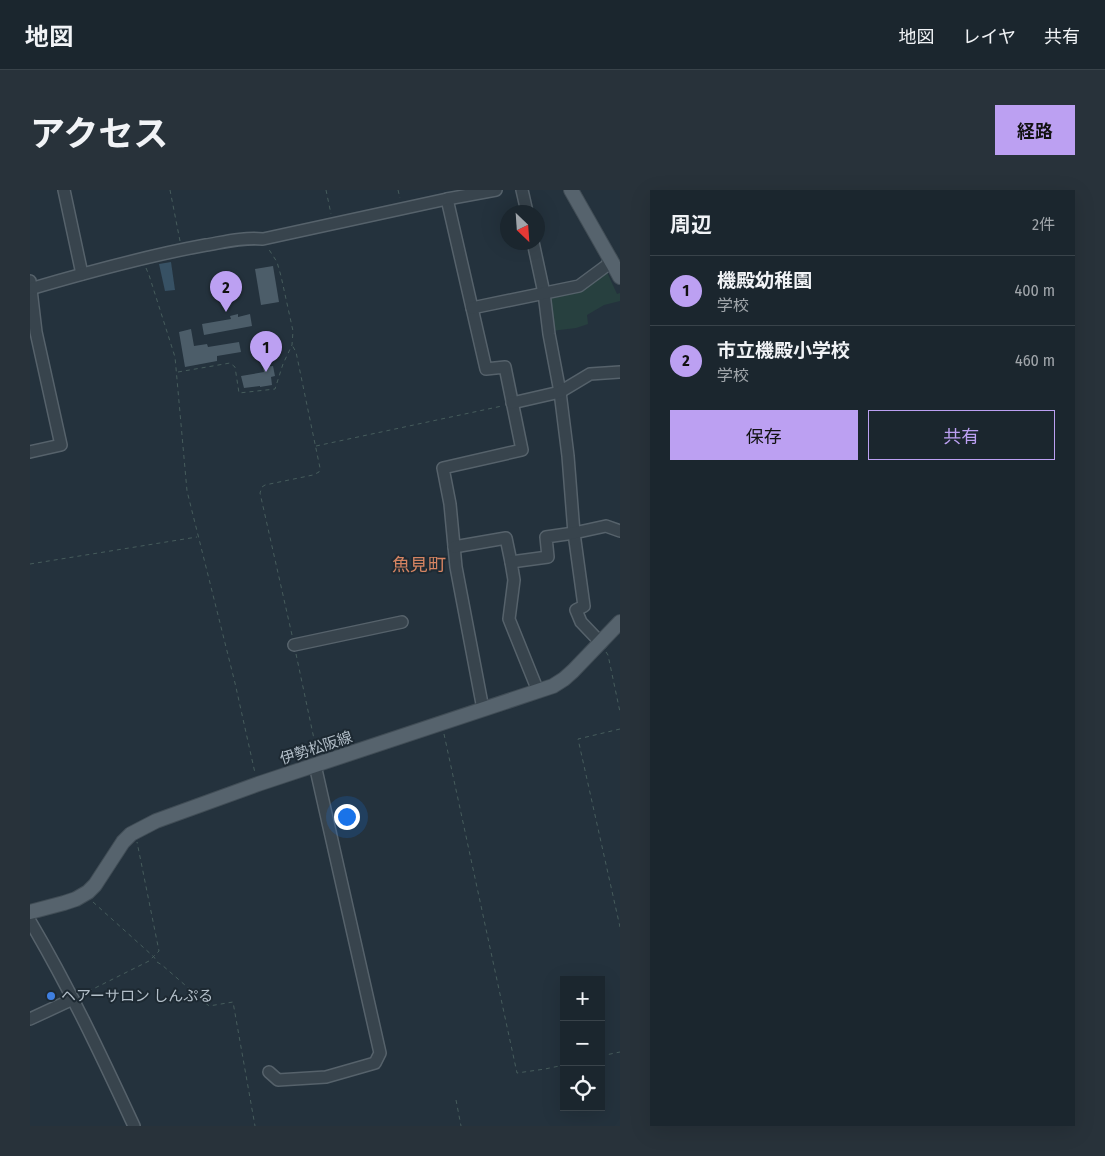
<!DOCTYPE html>
<html lang="ja">
<head>
<meta charset="utf-8">
<style>
  :root { --surface:#1b262e; --page:#28323a; --text:#f1f3f6; --muted:#a0a5aa; --line:#39434a; --accent:#bca0f2 }
  body { margin:0; font-family:"Fira Sans Condensed","Noto Sans JP",sans-serif; background:var(--page); color:var(--text) }
  .controls { position:absolute; right:15px; bottom:15px; display:grid; overflow:hidden; border-radius:0px; box-shadow:0 5px 20px #0002 }
  .controls button { width:45px; height:45px; display:grid; place-items:center; padding:0; border:0; border-bottom:1px solid var(--line); background:var(--surface); color:var(--text); font:25px sans-serif }
  .compass { position:absolute; left:470px; top:15px; width:45px; height:45px; border-radius:50%; background:var(--surface); box-shadow:0 5px 20px #0002; rotate:155deg }
  .you { position:absolute; left:316px; top:626px; width:18px; height:18px; margin:-12px; border:4px solid #fff; border-radius:50%; background:#1a73e8; box-shadow:0 0 0 8px #1a73e833 }
  .badge { display:grid; place-items:center; width:32px; height:32px; border-radius:50%; background:var(--accent); color:#111; font-size:16px; font-weight:700 }
  .pin { position:absolute; translate:-50% -41px; filter:drop-shadow(0 1px 2px #0008) }
  .pin::after { content:''; position:absolute; top:26px; width:18px; height:15px; background:inherit; clip-path:polygon(0 0,100% 0,50% 100%) }
  .list { margin:0; padding:0; list-style:none }
  h2 { display:flex; justify-content:space-between; align-items:center; height:65px; margin:0; padding:0 20px; font-size:21px }
  h2 small { font-size:16px; font-weight:400; color:var(--muted) }
  .list li { display:grid; grid-template-columns:32px 1fr auto; gap:15px; align-items:center; box-sizing:border-box; height:70px; padding:0 20px; border-top:1px solid var(--line) }
  .list b { display:block; font-size:19px; white-space:nowrap }
  .list p { margin:0; font-size:16px; white-space:nowrap; color:var(--muted) }
  .list em { font-size:16px; font-style:normal; color:var(--muted) }
  .actions { display:flex; gap:10px; padding:15px 20px }
  .actions a { flex:1; padding:11px 0; border:1px solid var(--accent); border-radius:0px; text-align:center; font-size:18px; color:var(--accent) }
  .actions .main { background:var(--accent); color:#111 }
  .icon { flex:none; width:28px; height:28px; fill:none; stroke:currentColor; stroke-width:2; stroke-linecap:round; stroke-linejoin:round }
  .map { position:relative; flex:none; width:590px; height:936px; overflow:hidden; border-radius:0px }
  header { display:flex; align-items:center; gap:30px; box-sizing:border-box; height:70px; padding:0 25px; background:var(--surface); border-bottom:1px solid var(--line) }
  header strong { font-size:24px }
  nav { display:flex; gap:28px; margin-inline-start:auto; font-size:18px }
  .intro { display:flex; align-items:center; justify-content:space-between; box-sizing:border-box; height:120px; padding:0 30px }
  h1 { margin:0; font-size:35px }
  .button { padding:12px 22px; border-radius:0px; background:var(--accent); color:#111; font-size:18px; font-weight:700 }
  main { display:flex; gap:30px; padding:0 30px }
  aside { flex:1; background:var(--surface); border-radius:0px; box-shadow:0 5px 20px #0002 }
  .map>svg:first-child { display:block }
  .green { fill:#27403f }
  .water { fill:#375164 }
  .building { fill:#4c5d69 }
  .lines { fill:none; stroke-linecap:round; stroke-linejoin:round }
  .minor-casing { stroke:#56626b; stroke-width:14 }
  .major-casing { stroke:#414d56; stroke-width:16 }
  .path { stroke:#465c5c; stroke-width:1; stroke-dasharray:4 4; stroke-linecap:butt }
  .minor { stroke:#38444d; stroke-width:11 }
  .major { stroke:#56636d; stroke-width:14 }
  .shop-dot { fill:#3f7fe0; stroke:#1d2932; stroke-width:2 }
  .labels { text-anchor:middle; stroke-width:4; stroke-linejoin:round; paint-order:stroke }
  .street-label { font-size:15px; fill:#b3bfc9; stroke:#1d2932 }
  .poi-label { font-size:15px; fill:#b3bfc9; stroke:#1d2932; text-anchor:start }
  .quarter-label { font-size:18px; fill:#d58462; stroke:#1d2932 }
</style>
</head>
<body>
<header>
<strong>地図</strong>
<nav><a>地図</a><a>レイヤ</a><a>共有</a></nav>
</header>
<div class="intro"><h1>アクセス</h1><a class="button">経路</a></div>
<main>
<div class="map">
<svg width="590" height="936" viewBox="0 0 590 936">
  <rect width="100%" height="100%" fill="#24323d"/>
  <polygon class="green" points="576,80 587,104 590,103 590,111 574,115 557,125 558,134 546,138 521,141 517,107"/>
  <polygon class="water" points="141,72 145,100 135,101 129,74"/>
  <g class="building">
    <polygon points="243,76 249,112 231,115 225,79"/>
    <polygon points="208,124 208,127 220,124 222,136 174,145 172,134 201,129 200,126"/>
    <polygon points="161,139 164,156 177,154 178,157 209,152 211,162 187,166 187,171 155,177 149,142"/>
    <polygon points="243,176 245,186 241,187 242,195 230,197 230,196 214,198 211,186 234,182 233,177"/>
  </g>
  <g class="lines">
    <defs>
      <g id="minor">
        <polyline points="34,0 52,84"/>
        <polyline points="492,0 497,22"/>
        <polyline points="417,9 456,179 475,177 492,260 413,278 420,314 426,377 453,519"/>
        <polyline points="503,52 514,103 519,144 530,202 538,266 544,343 554,416 546,420 551,432 571,453"/>
        <polyline points="0,91 6,142 31,255 0,262"/>
        <path d="M0,99C58,82 116,66 176,55C194,52 213,47 233,49L417,9L466,0"/>
        <polyline points="442,118 549,96 576,76 581,69"/>
        <polyline points="482,213 530,202 560,184 590,182"/>
        <polyline points="424,357 476,348 481,372"/>
        <polyline points="264,455 372,432"/>
        <polyline points="508,501 479,429 484,390 481,372 518,367 516,347 544,343 576,336 590,341"/>
        <path d="M0,731C39,797 72,867 104,936"/>
        <polyline points="0,829 43,809"/>
        <polyline points="239,882 248,890 296,887 345,873 350,863 285,575"/>
      </g>
      <g id="major">
        <polyline points="541,0 583,74 590,87"/>
        <polyline points="0,722 34,713 46,709 58,702 65,695 93,652 101,644 126,631 228,594 523,496 534,489 543,481 590,432"/>
      </g>
    </defs>
    <use href="#minor" class="minor-casing"/>
    <use href="#major" class="major-casing"/>
    <g class="path">
      <polyline points="140,0 150,51"/>
      <polyline points="296,0 301,24"/>
      <polyline points="368,0 370,8"/>
      <polyline points="116,78 119,85 145,167 157,301 205,493 225,583"/>
      <polyline points="148,182 200,173 205,177 209,203 245,199 253,174 262,155 263,141 251,86 247,72 238,58"/>
      <polyline points="286,256 472,216"/>
      <polyline points="0,374 167,347"/>
      <polyline points="262,445 230,303 232,297 235,295 283,285 289,282 290,278 266,162 262,155"/>
      <polyline points="576,462 578,465 590,522"/>
      <polyline points="266,464 287,563"/>
      <polyline points="590,539 548,549 590,737"/>
      <polyline points="414,544 487,883 515,879 534,875"/>
      <polyline points="63,712 124,767 127,772 132,775 179,816 203,812 225,936"/>
      <polyline points="51,805 119,771 129,761 107,652"/>
      <polyline points="571,866 590,862"/>
      <polyline points="426,910 431,936"/>
    </g>
    <use href="#minor" class="minor"/>
    <use href="#major" class="major"/>
  </g>
  <circle class="shop-dot" cx="21" cy="806" r="5"/>
  <g class="labels">
    <g class="street-label">
      <text transform="translate(286 558) rotate(-18)" y="5">伊勢松阪線</text>
    </g>
    <g class="poi-label">
      <text x="31" y="811">ヘアーサロン しんぷる</text>
    </g>
    <g class="quarter-label">
      <text x="389" y="381">魚見町</text>
    </g>
  </g>
</svg>
<div class="controls">
<button>+</button>
<button>−</button>
<button><svg class="icon" aria-label="locate" viewBox="0 0 24 24"><circle cx="12" cy="12" r="6"/><path d="M12 2v4M12 18v4M2 12h4M18 12h4"/></svg></button>
</div>
<svg class="compass" viewBox="-18 -18 36 36"><path d="M0-13l5 13h-10z" fill="#e53935"/><path d="M0 13l5-13h-10z" fill="#a0a5aa"/></svg>
<div class="you"></div>
<div class="pin badge" style="left:236px;top:182px">1</div>
<div class="pin badge" style="left:196px;top:122px">2</div>
</div>
<aside>
<h2>周辺<small>2件</small></h2>
<ul class="list">
<li><span class="badge">1</span><div><b>機殿幼稚園</b><p>学校</p></div><em>400 m</em></li>
<li><span class="badge">2</span><div><b>市立機殿小学校</b><p>学校</p></div><em>460 m</em></li>
</ul>
<div class="actions"><a class="main">保存</a><a>共有</a></div>
</aside>
</main>
</body>
</html>
